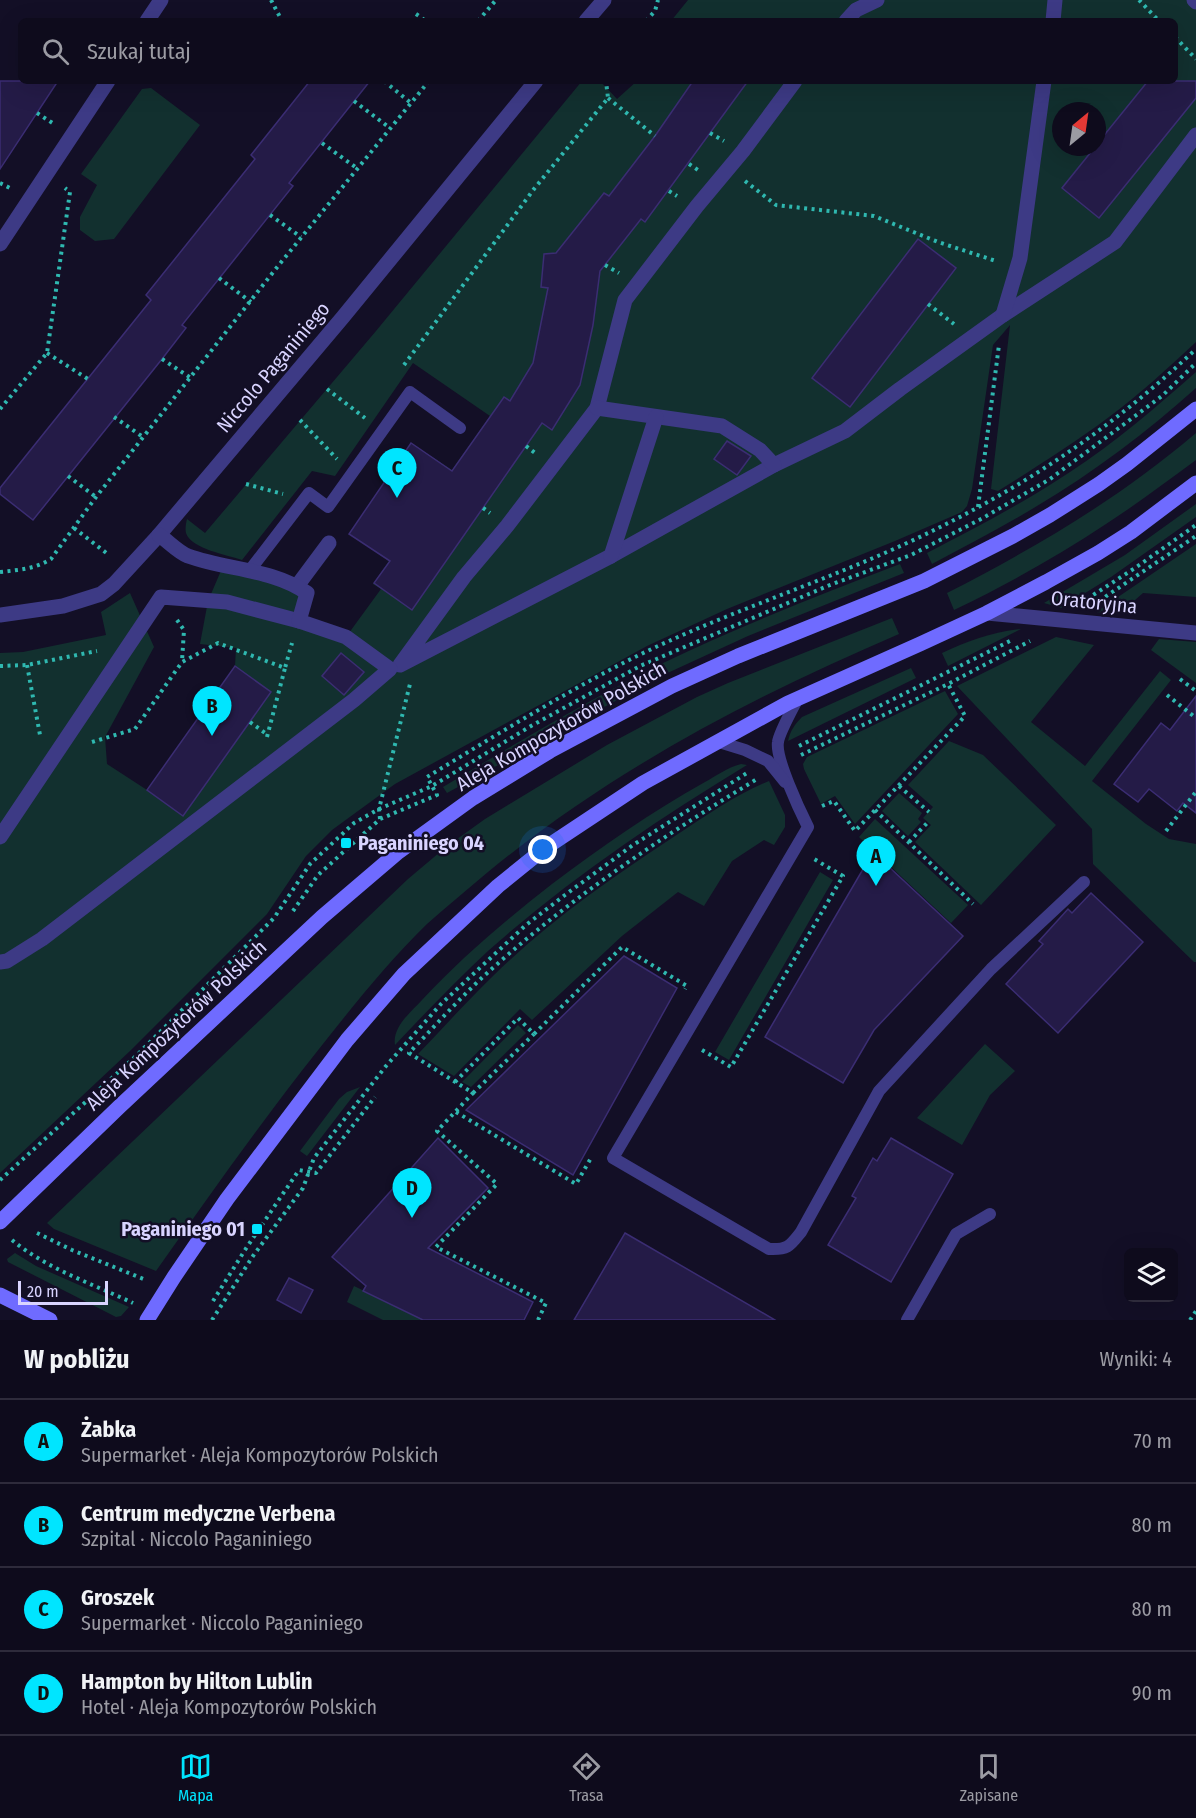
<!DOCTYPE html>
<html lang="pl">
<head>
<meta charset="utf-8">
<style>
  :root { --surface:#0e0b1c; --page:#1c1929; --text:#f1f3f6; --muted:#9b9ba3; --line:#2e2b3b; --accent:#00e5ff }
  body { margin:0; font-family:"Fira Sans Condensed",sans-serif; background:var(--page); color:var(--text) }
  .controls { position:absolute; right:18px; bottom:18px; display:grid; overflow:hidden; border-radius:9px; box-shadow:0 6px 24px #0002 }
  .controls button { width:54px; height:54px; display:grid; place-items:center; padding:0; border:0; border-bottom:2px solid var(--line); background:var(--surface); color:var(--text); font:30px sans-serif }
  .compass { position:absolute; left:1052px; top:102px; width:54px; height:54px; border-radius:50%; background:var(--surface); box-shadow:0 6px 24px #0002; rotate:29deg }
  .scale { position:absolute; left:18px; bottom:15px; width:90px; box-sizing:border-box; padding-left:6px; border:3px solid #d9d4ff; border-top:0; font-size:16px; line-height:21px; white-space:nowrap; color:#d9d4ff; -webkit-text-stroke:4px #130f26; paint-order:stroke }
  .you { position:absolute; left:543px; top:850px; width:21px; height:21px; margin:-15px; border:4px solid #fff; border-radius:50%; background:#1a73e8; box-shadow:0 0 0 9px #1a73e833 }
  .badge { display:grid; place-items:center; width:39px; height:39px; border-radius:50%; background:var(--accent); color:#111; font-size:20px; font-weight:700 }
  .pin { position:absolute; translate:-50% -50px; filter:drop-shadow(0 2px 3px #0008) }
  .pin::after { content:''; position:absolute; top:32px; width:21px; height:18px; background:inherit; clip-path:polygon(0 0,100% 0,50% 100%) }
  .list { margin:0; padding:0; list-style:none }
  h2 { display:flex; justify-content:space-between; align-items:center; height:78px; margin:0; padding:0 24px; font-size:26px }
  h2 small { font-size:20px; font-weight:400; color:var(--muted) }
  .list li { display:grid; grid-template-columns:39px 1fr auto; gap:18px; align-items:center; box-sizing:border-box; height:84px; padding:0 24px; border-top:2px solid var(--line) }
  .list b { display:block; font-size:22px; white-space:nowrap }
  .list p { margin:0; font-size:20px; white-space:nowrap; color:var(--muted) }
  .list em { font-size:20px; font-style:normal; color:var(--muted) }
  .icon { flex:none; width:33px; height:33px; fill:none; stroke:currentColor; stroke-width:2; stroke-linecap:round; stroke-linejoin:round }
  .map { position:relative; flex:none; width:1196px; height:1320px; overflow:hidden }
  .search { position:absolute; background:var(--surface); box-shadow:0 6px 24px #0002; left:18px; right:18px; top:18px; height:66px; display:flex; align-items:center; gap:15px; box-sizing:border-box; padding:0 21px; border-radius:9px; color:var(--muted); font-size:22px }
  .sheet { height:414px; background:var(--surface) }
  nav { display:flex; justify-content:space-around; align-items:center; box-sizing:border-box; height:84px; border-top:2px solid var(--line); background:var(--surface); font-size:16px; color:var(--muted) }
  nav a { display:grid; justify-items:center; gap:3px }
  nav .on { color:var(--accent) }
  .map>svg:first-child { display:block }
  .green { fill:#12302f; fill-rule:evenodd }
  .building { fill:#241b47; stroke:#3b2d73; stroke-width:1.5 }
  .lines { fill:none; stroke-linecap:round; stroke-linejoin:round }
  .path { stroke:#2fb8b0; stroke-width:4; stroke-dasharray:3 4.5; stroke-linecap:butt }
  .lane { stroke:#3d3a85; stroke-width:12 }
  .street { stroke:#3d3a85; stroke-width:15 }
  .secondary { stroke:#6f6bff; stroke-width:15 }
  .poi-dot { fill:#00e5ff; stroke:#130f26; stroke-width:2 }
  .labels { text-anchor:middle; stroke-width:5; stroke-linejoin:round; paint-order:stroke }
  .street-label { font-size:20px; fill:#d9d4ff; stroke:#130f26 }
  .poi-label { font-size:20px; font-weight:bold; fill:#d9d4ff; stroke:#130f26; text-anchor:start }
</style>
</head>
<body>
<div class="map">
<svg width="1196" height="1320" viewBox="0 0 1196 1320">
  <rect width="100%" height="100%" fill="#130f26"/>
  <g class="green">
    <path d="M688,0H1196V342C1168,368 1140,394 1109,417C1073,444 1036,467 998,491L991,489L1010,325L993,345L972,489L967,506L962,512L895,541L727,609L647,646L395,784L332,830L306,856L267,914L130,1051L0,1173V653L23,652L106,635L101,612L130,593L154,647L105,737L107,764L147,790L235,666L236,648L200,644L208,601L223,566L307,593L299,621L346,637L381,589L373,584L389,561L349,534L411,443L452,470L490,416L413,363L335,476L312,471L242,560C228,555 191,549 186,533C185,529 186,523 187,519L205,533L376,331L582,81H600L617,99L637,81H1175V21H671ZM1061,111H1097V147H1061Z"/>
    <polygon points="151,88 200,125 114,239 95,241 80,230 80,217 97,185 81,174 142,89"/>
    <path d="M1196,372V388C1147,432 1094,472 1037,506C1003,527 967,545 932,564L927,553C975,528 1025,502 1070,472C1115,443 1156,407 1196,372Z"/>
    <path d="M1196,433V460C1166,482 1137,504 1106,524C1058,556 1006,585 954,610L947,593C1038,546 1117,500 1196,433Z"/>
    <polygon points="1196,504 1196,517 1111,577 1061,608 1044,603 1125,555"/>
    <polygon points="1196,544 1196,597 1143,593 1119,614 1096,612"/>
    <path d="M900,564L904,573L748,636L661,676L447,793L443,787C515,744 586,701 661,664C739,626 820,595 900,564Z"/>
    <path d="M892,618L899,634C752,697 612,770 488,872C468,889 447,906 427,924C388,962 353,1006 319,1049C262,1121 209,1196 156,1271L54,1229L47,1223L408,879L446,847L485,819L607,745L697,697L728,683Z"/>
    <path d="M1021,629L948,666L942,653C968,641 992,632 1021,629Z"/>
    <polygon points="1056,637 1094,645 1031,722 1085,766 1160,671 1171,680 1092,781 1146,824 1169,839 1196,844 1196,962 1194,962 1093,864 1092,829 957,686"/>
    <polygon points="1159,639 1196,642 1196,683 1151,650"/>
    <path d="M911,668L916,678L788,741C790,731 795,724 802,717Z"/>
    <polygon points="945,691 958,714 855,824 835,796 821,804 804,769 803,764 807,757"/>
    <polygon points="949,741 983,755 1056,825 981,905 915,842 931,825 923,818 933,807 908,785"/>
    <path d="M741,764L747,765C656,820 568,880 488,951C456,981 425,1013 395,1045C392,1027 411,1012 422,1000C462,957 506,920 552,884C601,847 651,812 705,782C716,776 728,767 741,764Z"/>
    <path d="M769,781L785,815V827L774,845L764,840L732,861L704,906L678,892L622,936L532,1020L520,1009L454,1076L418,1054C443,1028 468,1000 494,975C548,922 611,878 675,836C706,816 735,795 769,781Z"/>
    <polygon points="899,793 922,813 918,819 921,822 908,836 882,811"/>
    <polygon points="875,819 968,905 951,923 859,837"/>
    <polygon points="820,872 833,880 729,1060 715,1052"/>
    <polygon points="518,1025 526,1033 471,1087 462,1082"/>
    <polygon points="985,1044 1015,1071 990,1095 962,1145 917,1118"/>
    <polygon points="360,1087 307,1156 300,1151 339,1099 347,1092"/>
    <polygon points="15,1253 36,1266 129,1307 121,1316 116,1317 8,1262 7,1259"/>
    <polygon points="354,1286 424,1320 383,1320 347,1302"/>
  </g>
  <g class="building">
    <polygon points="0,81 58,81 0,169"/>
    <polygon points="310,81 370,81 289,183 293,186 182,325 186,328 162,359 33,520 0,494 0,488 151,300 146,295 255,159 251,155"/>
    <polygon points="693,81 748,81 645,222 641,219 600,271 593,325 580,385 552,430 542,423 412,610 374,583 390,561 349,534 411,443 452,471 504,397 510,401 533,363 548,288 541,287 544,254 556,253 604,193 609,196 655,136"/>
    <polygon points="1148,81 1196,81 1196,98 1099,218 1062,188 1095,147 1097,147 1097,144"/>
    <polygon points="918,239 956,268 850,407 812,378"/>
    <polygon points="727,441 751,456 737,475 714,459"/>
    <polygon points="341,653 364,672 344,695 322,676"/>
    <polygon points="235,666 271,692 183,816 147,790"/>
    <polygon points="1196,696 1196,813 1183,803 1177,811 1149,789 1138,802 1114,784 1161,723 1170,730"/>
    <polygon points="873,852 963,936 874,1030 843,1083 765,1037"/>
    <polygon points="1091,893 1143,942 1058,1033 1006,984 1043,944 1039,941 1068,909 1072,913"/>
    <polygon points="624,956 677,988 573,1175 466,1110"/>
    <polygon points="438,1138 488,1188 428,1248 533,1302 524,1320 423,1320 363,1291 366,1286 332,1257"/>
    <polygon points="891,1138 953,1174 891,1282 828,1245 856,1198 852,1196 873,1158 877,1161"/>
    <polygon points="625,1233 775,1320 574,1320"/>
    <polygon points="289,1278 313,1290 301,1313 277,1300"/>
  </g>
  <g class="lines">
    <g class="path">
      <polyline points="271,0 282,21"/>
      <polyline points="1139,0 1159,21"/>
      <polyline points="416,14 426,21"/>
      <polyline points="478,21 496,0"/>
      <polyline points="646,21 655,11 658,0"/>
      <polyline points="1175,37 1196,59"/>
      <polyline points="384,81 411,103"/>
      <polyline points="608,98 655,136"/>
      <polyline points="354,101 390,128"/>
      <polyline points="37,113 54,124"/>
      <polyline points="710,133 724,141"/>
      <polyline points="322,143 358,169"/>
      <polyline points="689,164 698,170"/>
      <polyline points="745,181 776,205 874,216 938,242 996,261"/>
      <polyline points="0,183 10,188"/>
      <polyline points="669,191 677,196"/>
      <polyline points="270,215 301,237"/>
      <polyline points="605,265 619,273"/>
      <polyline points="219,278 251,302"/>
      <polyline points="928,304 954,324"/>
      <polyline points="47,353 88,379"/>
      <polyline points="162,359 191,378"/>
      <polyline points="404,365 534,189 608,98 606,81"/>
      <polyline points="327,389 365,418"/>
      <polyline points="0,409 47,353 70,192 65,188"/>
      <polyline points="114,417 143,437"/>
      <polyline points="300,420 337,459"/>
      <polyline points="526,446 535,453"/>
      <polyline points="68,476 96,497"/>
      <polyline points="246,484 283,494"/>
      <polyline points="978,507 999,345"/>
      <polyline points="483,508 490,513"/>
      <polyline points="74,528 109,555"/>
      <path d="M0,572C18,570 35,569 51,559L96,497L278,266L429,81"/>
      <polyline points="1087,599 1135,568 1196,525"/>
      <polyline points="1099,601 1196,536"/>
      <polyline points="177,620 184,630 182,661"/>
      <polyline points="27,665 40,735"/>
      <polyline points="0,666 27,665 97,651"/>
      <polyline points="1180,679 1196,691"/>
      <polyline points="1167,695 1196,718"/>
      <polyline points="250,722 268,735"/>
      <polyline points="267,737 285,668"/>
      <polyline points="92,742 135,729 182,662 218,643 285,668 292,643"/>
      <polyline points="799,746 1012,640"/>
      <polyline points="801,755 948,684 1030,641"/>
      <polyline points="899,786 929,812"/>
      <polyline points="822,806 834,801 855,831 965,716 948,684"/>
      <polyline points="875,810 973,904"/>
      <polyline points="380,819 379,809 410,684"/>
      <polyline points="1166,831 1195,793"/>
      <polyline points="909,842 928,822"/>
      <path d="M293,911L318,875L380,819L437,795L427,777C493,737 559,696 627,661C718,615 816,585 907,543C1017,492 1108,432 1196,349"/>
      <polyline points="702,1050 731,1067 843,876 814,859"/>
      <polyline points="455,1082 518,1018 534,1034 622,947 687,986 685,989"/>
      <polyline points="473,1093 534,1034"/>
      <polyline points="456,1112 576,1184 591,1158"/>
      <polyline points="0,1180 136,1056 274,918 310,864 354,823 379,809 432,786 531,726 640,666 830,585 911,555 983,518 1050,479 1162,396 1196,363"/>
      <polyline points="37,1233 72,1250 146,1280"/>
      <path d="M12,1240C47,1269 93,1284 133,1303"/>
      <polyline points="213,1301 245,1250 299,1170 316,1173 375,1097"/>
      <polyline points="212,1320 253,1256 303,1188 314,1158 386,1066 441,1004 526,925 565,895 633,845 747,773"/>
      <path d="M538,1320L546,1303L436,1247L497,1184L437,1131L473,1093L409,1053C437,1024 464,993 495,966C576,894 665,835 757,779"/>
      <polyline points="1190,1320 1196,1311"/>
    </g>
    <g class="lane">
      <polyline points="250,570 309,493 328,507 410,392 460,428"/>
      <path d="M798,698C793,708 779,733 778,742C775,758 800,811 808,827L613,1158L769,1249C788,1250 790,1246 801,1232L879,1091L991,969L1084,882"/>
      <polyline points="719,742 745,750 768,761 785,782"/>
      <polyline points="907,1320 956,1234 990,1214"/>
    </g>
    <g class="street">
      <polyline points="1194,0 1196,2"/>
      <polyline points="147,21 161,0"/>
      <polyline points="586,21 604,0"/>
      <polyline points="846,21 856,10 877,0"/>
      <polyline points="1053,21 1055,0"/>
      <polyline points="795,81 743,151 697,206 625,300 597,408 507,526 464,577 400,665 611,556 774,465 845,431 900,389 1003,315 1115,242 1196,135"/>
      <polyline points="0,244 108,81"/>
      <polyline points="1003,315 1020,258 1044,81"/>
      <polyline points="597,408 722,426 760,450 774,465"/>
      <polyline points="611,556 656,417"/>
      <polyline points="297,586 329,543"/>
      <polyline points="987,613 1196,633"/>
      <polyline points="0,615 63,606 101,594 114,584 159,535 343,317 536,81"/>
      <polyline points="0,837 161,597 227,602 299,621"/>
      <path d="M0,962L7,961L42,939L354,700L390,669L346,637L299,621L307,593C273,569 227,570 188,556C178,552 168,541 159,535"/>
    </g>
    <g class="secondary">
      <polyline points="0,1222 119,1107 322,917 397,853 473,798 550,751 672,686 738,656 924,581 1013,536 1050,515 1099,484 1127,464 1196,409"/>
      <polyline points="0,1295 50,1320"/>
      <polyline points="147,1320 174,1277 227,1199 347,1040 404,974 498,886 545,848 643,783 788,703 920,644 987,613 1046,582 1098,553 1131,532 1196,483"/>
    </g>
  </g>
  <g class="poi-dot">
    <rect x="340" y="837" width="12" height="12" rx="3"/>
    <rect x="251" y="1223" width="12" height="12" rx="3"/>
  </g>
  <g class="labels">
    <g class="street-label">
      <text transform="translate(273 367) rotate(-50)" y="7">Niccolo Paganiniego</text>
      <text transform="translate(1094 602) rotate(6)" y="7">Oratoryjna</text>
      <text transform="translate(561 726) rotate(-30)" y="7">Aleja Kompozytorów Polskich</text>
      <text transform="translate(176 1025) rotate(-43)" y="7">Aleja Kompozytorów Polskich</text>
    </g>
    <g class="poi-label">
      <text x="358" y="850">Paganiniego 04</text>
      <text x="245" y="1236" text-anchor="end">Paganiniego 01</text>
    </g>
  </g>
</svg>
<div class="controls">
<button><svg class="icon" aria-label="layers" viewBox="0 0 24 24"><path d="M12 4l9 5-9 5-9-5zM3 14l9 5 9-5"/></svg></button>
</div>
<svg class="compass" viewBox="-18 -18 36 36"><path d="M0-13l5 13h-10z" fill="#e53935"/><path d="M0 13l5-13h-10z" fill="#9b9ba3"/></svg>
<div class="scale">20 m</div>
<div class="you"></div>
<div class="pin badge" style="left:876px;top:886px">A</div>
<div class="pin badge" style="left:212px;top:736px">B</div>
<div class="pin badge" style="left:397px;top:498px">C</div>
<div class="pin badge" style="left:412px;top:1218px">D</div>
<div class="search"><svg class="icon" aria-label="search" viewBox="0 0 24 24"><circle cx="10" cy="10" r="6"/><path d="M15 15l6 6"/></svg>Szukaj tutaj</div>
</div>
<section class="sheet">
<h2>W pobliżu<small>Wyniki: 4</small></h2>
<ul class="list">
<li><span class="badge">A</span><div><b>Żabka</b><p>Supermarket · Aleja Kompozytorów Polskich</p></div><em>70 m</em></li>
<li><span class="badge">B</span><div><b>Centrum medyczne Verbena</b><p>Szpital · Niccolo Paganiniego</p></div><em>80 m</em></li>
<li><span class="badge">C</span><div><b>Groszek</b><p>Supermarket · Niccolo Paganiniego</p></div><em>80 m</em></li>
<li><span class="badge">D</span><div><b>Hampton by Hilton Lublin</b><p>Hotel · Aleja Kompozytorów Polskich</p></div><em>90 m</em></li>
</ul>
</section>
<nav>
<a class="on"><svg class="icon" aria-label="map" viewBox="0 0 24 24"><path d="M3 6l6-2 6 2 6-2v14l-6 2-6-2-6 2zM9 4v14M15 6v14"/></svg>Mapa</a>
<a><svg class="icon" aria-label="directions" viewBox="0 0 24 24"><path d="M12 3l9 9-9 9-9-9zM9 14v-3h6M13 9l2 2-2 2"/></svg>Trasa</a>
<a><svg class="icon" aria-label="saved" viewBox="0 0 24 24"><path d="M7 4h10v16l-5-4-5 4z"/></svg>Zapisane</a>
</nav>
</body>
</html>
